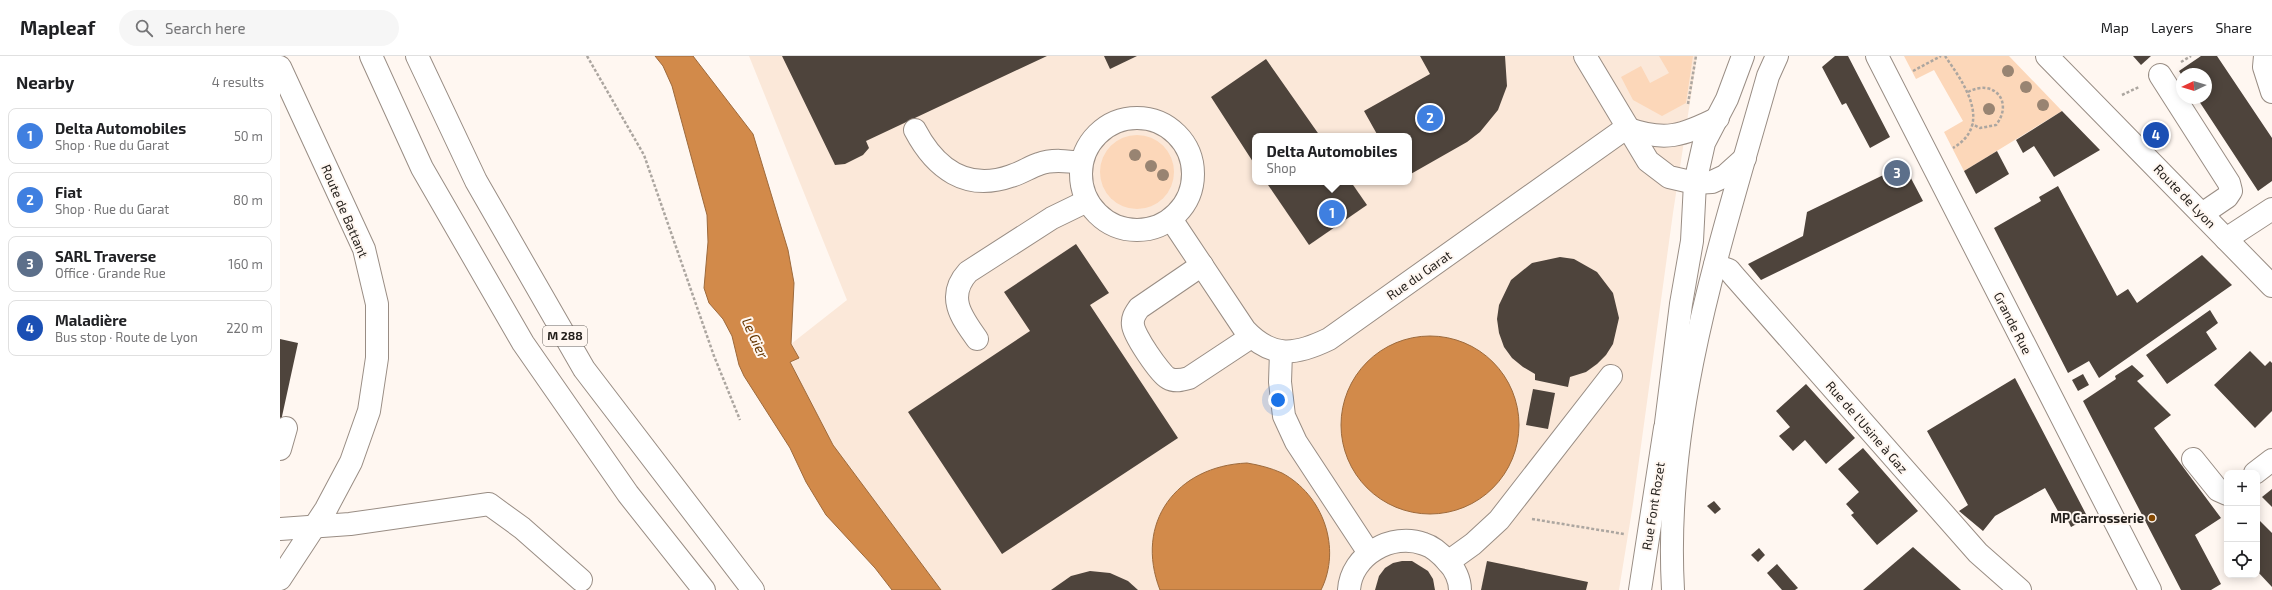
<!DOCTYPE html>
<html lang="en">
<head>
<meta charset="utf-8">
<style>
  :root { --surface:#fff; --page:#f6f6f6; --text:#202124; --muted:#757577; --line:#e0e0e0; --accent:#1a73e8 }
  body { margin:0; font-family:"Exo 2",sans-serif; background:var(--page); color:var(--text) }
  .controls { position:absolute; right:12px; bottom:12px; display:grid; overflow:hidden; border-radius:8px; box-shadow:0 2px 10px #0003 }
  .controls button { width:36px; height:36px; display:grid; place-items:center; padding:0; border:0; border-bottom:1px solid var(--line); background:var(--surface); color:var(--text); font:20px sans-serif }
  .compass { position:absolute; left:1896px; top:12px; width:36px; height:36px; border-radius:50%; background:var(--surface); box-shadow:0 2px 10px #0003; rotate:266deg }
  .you { position:absolute; left:998px; top:344px; width:14px; height:14px; margin:-10px; border:3px solid #fff; border-radius:50%; background:#1a73e8; box-shadow:0 0 0 6px #1a73e833 }
  .badge { display:grid; place-items:center; width:26px; height:26px; border-radius:50%; background:var(--accent); color:#fff; font-size:13px; font-weight:700 }
  .pin { position:absolute; translate:-50% -50%; border:2px solid #fff; box-shadow:0 1px 4px #0006 }
  .popup { position:absolute; left:972px; top:77px; width:160px; height:52px; box-sizing:border-box; display:grid; place-content:center; border-radius:8px; background:var(--surface); filter:drop-shadow(0 1px 3px #0005); font-size:13px; white-space:nowrap; color:var(--muted) }
  .popup b { font-size:15px; color:var(--text) }
  .popup::after { content:''; position:absolute; left:50%; top:100%; margin-left:-8px; border:8px solid transparent; border-top-color:var(--surface) }
  .list { margin:0; padding:0; list-style:none }
  h2 { display:flex; justify-content:space-between; align-items:center; height:52px; margin:0; padding:0 16px; font-size:17px }
  h2 small { font-size:13px; font-weight:400; color:var(--muted) }
  .list li { display:grid; grid-template-columns:26px 1fr auto; gap:12px; align-items:center; box-sizing:border-box; height:56px; margin:0 8px 8px; padding:0 8px; border:1px solid var(--line); border-radius:8px }
  .list b { display:block; font-size:15px; white-space:nowrap }
  .list p { margin:0; font-size:13px; white-space:nowrap; color:var(--muted) }
  .list em { font-size:13px; font-style:normal; color:var(--muted) }
  .icon { flex:none; width:22px; height:22px; fill:none; stroke:currentColor; stroke-width:2; stroke-linecap:round; stroke-linejoin:round }
  .map { position:relative; flex:none; width:1992px; height:534px; overflow:hidden }
  header { display:flex; align-items:center; gap:24px; box-sizing:border-box; height:56px; padding:0 20px; background:var(--surface); border-bottom:1px solid var(--line) }
  header strong { font-size:19px }
  nav { display:flex; gap:22px; margin-inline-start:auto; font-size:14px }
  .search { width:280px; height:36px; background:var(--page); display:flex; align-items:center; gap:10px; box-sizing:border-box; padding:0 14px; border-radius:22px; color:var(--muted); font-size:15px }
  main { display:flex }
  aside { flex:1; background:var(--surface) }
  .map>svg:first-child { display:block }
  .built { fill:#fbe8d9; fill-rule:evenodd }
  .green { fill:#fcd7b9 }
  .water { fill:#d28a4a; stroke:#9d6a3c }
  .building { fill:#4e443c }
  .lines { fill:none; stroke-linecap:round; stroke-linejoin:round }
  .minor-casing { stroke:#998d84; stroke-width:24 }
  .major-casing { stroke:#998d84; stroke-width:24 }
  .highway-casing { stroke:#998d84; stroke-width:24 }
  .path { stroke:#aca6a0; stroke-width:2.5; stroke-dasharray:3 2; stroke-linecap:butt }
  .minor { stroke:#fff; stroke-width:22 }
  .major { stroke:#fff; stroke-width:22 }
  .highway { stroke:#fff; stroke-width:22 }
  .tree { fill:#988472 }
  .poi-dot { fill:#844801; stroke:#fff7f1; stroke-width:1.5 }
  .labels { text-anchor:middle; stroke-width:4; stroke-linejoin:round; paint-order:stroke }
  .shield { fill:#fff7f1; stroke:#645f5a; stroke-width:1 }
  .shield-label { font-size:12px; font-weight:bold; fill:#221e1a }
  .street-label { font-size:13px; fill:#221e1a; stroke:#fff7f1 }
  .poi-label { font-size:13px; font-weight:bold; fill:#221e1a; stroke:#fff7f1; text-anchor:end }
  .water-label { font-size:14px; font-style:italic; fill:#663702; stroke:#fff7f1 }
</style>
</head>
<body>
<header>
<strong>Mapleaf</strong>
<div class="search"><svg class="icon" aria-label="search" viewBox="0 0 24 24"><circle cx="10" cy="10" r="6"/><path d="M15 15l6 6"/></svg>Search here</div>
<nav><a>Map</a><a>Layers</a><a>Share</a></nav>
</header>
<main>
<aside>
<h2>Nearby<small>4 results</small></h2>
<ul class="list">
<li><span class="badge" style="background:#3f7fe0">1</span><div><b>Delta Automobiles</b><p>Shop · Rue du Garat</p></div><em>50 m</em></li>
<li><span class="badge" style="background:#3f7fe0">2</span><div><b>Fiat</b><p>Shop · Rue du Garat</p></div><em>80 m</em></li>
<li><span class="badge" style="background:#5c6f8a">3</span><div><b>SARL Traverse</b><p>Office · Grande Rue</p></div><em>160 m</em></li>
<li><span class="badge" style="background:#1a4fb4">4</span><div><b>Maladière</b><p>Bus stop · Route de Lyon</p></div><em>220 m</em></li>
</ul>
</aside>
<div class="map">
<svg width="1992" height="534" viewBox="0 0 1992 534">
  <rect width="100%" height="100%" fill="#fff7f1"/>
  <path class="built" d="M469,0H1417L1393,157L1353,448L1339,534H661L553,389L510,306L519,301L511,288L567,244ZM975,80H1129V126H975Z"/>
  <g class="green">
    <polygon points="1379,0 1413,0 1406,47 1382,60 1353,44 1341,21 1361,10 1370,27 1389,17"/>
    <polygon points="1624,0 1729,0 1782,55 1684,115 1664,76 1683,65 1654,14 1636,23"/>
    <circle cx="857" cy="116" r="37"/>
  </g>
  <g class="water">
    <polygon points="375,0 413,0 473,78 508,194 514,227 511,288 519,302 510,306 553,389 661,534 612,534 595,512 546,459 526,426 510,392 464,320 459,309 452,280 443,263 429,247 424,232 428,186 427,159 392,30 383,10"/>
    <circle cx="1150" cy="369" r="89"/>
    <path d="M967,407C979,409 991,412 1002,417C1043,439 1062,492 1041,534H880C854,467 896,410 967,407Z"/>
  </g>
  <g class="building">
    <polygon points="502,0 767,0 586,85 589,92 583,99 565,108 555,109"/>
    <polygon points="824,0 857,0 830,13"/>
    <polygon points="1140,0 1225,0 1227,30 1218,54 1200,76 1187,86 1129,119 1129,80 1098,80 1084,55 1150,18"/>
    <polygon points="1555,0 1568,0 1610,81 1590,92 1566,47 1562,49 1542,11"/>
    <polygon points="1853,0 1871,0 1861,9"/>
    <polygon points="1921,0 1937,0 1992,82 1992,125 1978,135 1917,42 1926,42 1926,18 1901,18 1899,15"/>
    <polygon points="986,3 1040,80 975,80 975,109 931,41"/>
    <polygon points="1782,55 1820,94 1774,121 1754,90 1743,97 1736,84"/>
    <polygon points="1717,95 1729,118 1696,138 1684,115"/>
    <polygon points="1624,109 1643,145 1481,224 1468,208 1523,180 1527,156"/>
    <polygon points="986,126 1071,126 1087,149 1029,189"/>
    <polygon points="1778,130 1837,240 1848,233 1857,247 1922,199 1952,229 1819,322 1809,305 1788,317 1714,172 1761,145 1759,141"/>
    <polygon points="796,188 829,237 810,249 898,382 722,498 628,356 750,275 724,236"/>
    <polygon points="1280,201 1294,203 1317,216 1333,237 1339,262 1333,288 1326,299 1317,308 1306,316 1290,321 1288,331 1255,324 1255,318 1243,311 1232,302 1224,291 1219,277 1217,263 1219,249 1231,224 1252,207"/>
    <polygon points="1930,254 1938,267 1926,276 1937,293 1887,328 1866,299"/>
    <polygon points="0,283 18,287 1,365 0,365"/>
    <polygon points="1970,295 1985,310 1990,305 1992,307 1992,355 1975,372 1934,329"/>
    <polygon points="1852,309 1864,320 1857,325 1891,359 1874,372 1941,462 1915,479 1941,528 1931,534 1901,534 1803,345 1836,323 1835,320"/>
    <polygon points="1803,318 1809,329 1798,335 1792,324"/>
    <polygon points="1735,322 1808,462 1791,471 1783,455 1779,457 1765,432 1715,460 1703,475 1679,455 1688,449 1647,375"/>
    <polygon points="1526,328 1575,382 1546,408 1525,384 1513,395 1499,380 1510,371 1496,355"/>
    <polygon points="1253,333 1275,337 1268,373 1246,369"/>
    <polygon points="1583,392 1638,455 1597,489 1571,459 1574,457 1566,448 1579,436 1558,413"/>
    <polygon points="1992,433 1992,451 1982,441"/>
    <polygon points="1434,445 1441,453 1435,458 1427,450"/>
    <polygon points="1977,462 1992,477 1992,531 1977,515"/>
    <polygon points="1633,491 1681,534 1583,534"/>
    <polygon points="1479,492 1485,499 1478,506 1471,499"/>
    <polygon points="1122,505 1132,505 1148,515 1153,523 1155,534 1095,534 1099,520 1105,512 1113,507"/>
    <polygon points="1207,505 1308,526 1306,534 1201,534"/>
    <polygon points="1497,508 1518,532 1515,534 1502,534 1487,517"/>
    <polygon points="810,515 830,517 848,525 858,534 771,534 791,520"/>
  </g>
  <g class="lines">
    <defs>
      <g id="minor">
        <polyline points="1305,0 1368,105 1389,121 1415,127 1432,126 1445,120 1465,102"/>
        <polyline points="1597,0 1870,534"/>
        <polyline points="1985,0 1984,11 1992,36"/>
        <polyline points="0,11 84,193 97,248 97,302 89,355 71,406 46,453 0,523"/>
        <polyline points="1880,19 1949,127 1951,135 1947,141 1922,158"/>
        <circle cx="857" cy="118" r="56"/>
        <path d="M1346,72C1385,86 1402,80 1438,62"/>
        <path d="M635,74C655,112 686,136 731,120C741,117 750,111 759,108C772,103 788,105 801,107"/>
        <path d="M891,163L965,274C992,303 1016,299 1049,283L1346,72"/>
        <polyline points="1946,183 1992,153"/>
        <path d="M922,209L859,252C855,258 852,262 853,269C853,278 880,318 888,322C895,326 902,324 909,322L971,281"/>
        <polyline points="1435,209 1449,214 1454,220 1698,497 1740,534"/>
        <path d="M697,283C681,261 666,240 688,216L772,162L807,145"/>
        <polyline points="1001,296 1000,326 1004,360 1016,386 1089,497"/>
        <polyline points="0,393 6,372"/>
        <polyline points="1913,403 1938,434 1947,438"/>
        <polyline points="1975,417 1992,404"/>
        <polyline points="0,473 70,468 209,448 242,472 301,524"/>
        <polyline points="1168,506 1193,488 1219,464 1331,320"/>
        <path d="M1069,534C1071,499 1112,476 1144,488C1154,491 1162,499 1168,506C1175,513 1180,524 1180,534"/>
      </g>
      <g id="major">
        <polyline points="1767,0 1992,230"/>
        <polyline points="1395,396 1386,367 1401,248 1412,185 1415,127 1424,87 1447,43 1463,0"/>
        <polyline points="1360,534 1385,372"/>
        <path d="M1393,534C1383,358 1441,187 1488,20L1497,0"/>
      </g>
      <g id="highway">
        <polyline points="91,0 142,112 243,287 348,438 424,534"/>
        <polyline points="137,0 196,125 304,313 473,534"/>
      </g>
    </defs>
    <use href="#minor" class="minor-casing"/>
    <use href="#major" class="major-casing"/>
    <use href="#highway" class="highway-casing"/>
    <g class="path">
      <polyline points="307,0 364,99 434,300 460,364"/>
      <path d="M1665,0C1683,26 1714,68 1673,92"/>
      <polyline points="1901,6 1911,0"/>
      <polyline points="1633,15 1661,0"/>
      <path d="M1688,36C1714,22 1734,46 1716,69L1700,72L1692,68"/>
      <polyline points="1842,39 1859,31"/>
      <polyline points="1408,48 1416,0"/>
      <polyline points="1252,463 1344,478"/>
    </g>
    <use href="#minor" class="minor"/>
    <use href="#major" class="major"/>
    <use href="#highway" class="highway"/>
  </g>
  <g class="tree">
    <circle cx="1728" cy="15" r="6"/>
    <circle cx="1746" cy="31" r="6"/>
    <circle cx="1763" cy="49" r="6"/>
    <circle cx="1709" cy="53" r="6"/>
    <circle cx="855" cy="99" r="6"/>
    <circle cx="871" cy="110" r="6"/>
    <circle cx="883" cy="119" r="6"/>
  </g>
  <circle class="poi-dot" cx="1872" cy="462" r="4"/>
  <g class="labels">
    <rect class="shield" x="263" y="270" width="44" height="20" rx="3"/>
    <g class="shield-label">
      <text x="285" y="284">M 288</text>
    </g>
    <g class="street-label">
      <text transform="translate(1905 140) rotate(46)" y="5">Route de Lyon</text>
      <text transform="translate(65 155) rotate(67)" y="5">Route de Battant</text>
      <text transform="translate(1139 219) rotate(-35)" y="5">Rue du Garat</text>
      <text transform="translate(1733 267) rotate(63)" y="5">Grande Rue</text>
      <text transform="translate(1587 371) rotate(49)" y="5">Rue de l'Usine à Gaz</text>
      <text transform="translate(1373 450) rotate(-81)" y="5">Rue Font Rozet</text>
    </g>
    <g class="poi-label">
      <text x="1864" y="467">MP Carrosserie</text>
    </g>
    <g class="water-label">
      <text transform="translate(475 282) rotate(65)" y="5">Le Gier</text>
    </g>
  </g>
</svg>
<div class="controls">
<button>+</button>
<button>−</button>
<button><svg class="icon" aria-label="locate" viewBox="0 0 24 24"><circle cx="12" cy="12" r="6"/><path d="M12 2v4M12 18v4M2 12h4M18 12h4"/></svg></button>
</div>
<svg class="compass" viewBox="-18 -18 36 36"><path d="M0-13l5 13h-10z" fill="#e53935"/><path d="M0 13l5-13h-10z" fill="#757577"/></svg>
<div class="you"></div>
<div class="pin badge" style="left:1052px;top:157px;background:#3f7fe0">1</div>
<div class="popup"><b>Delta Automobiles</b>Shop</div>
<div class="pin badge" style="left:1150px;top:62px;background:#3f7fe0">2</div>
<div class="pin badge" style="left:1617px;top:117px;background:#5c6f8a">3</div>
<div class="pin badge" style="left:1876px;top:79px;background:#1a4fb4">4</div>
</div>
</main>
</body>
</html>
